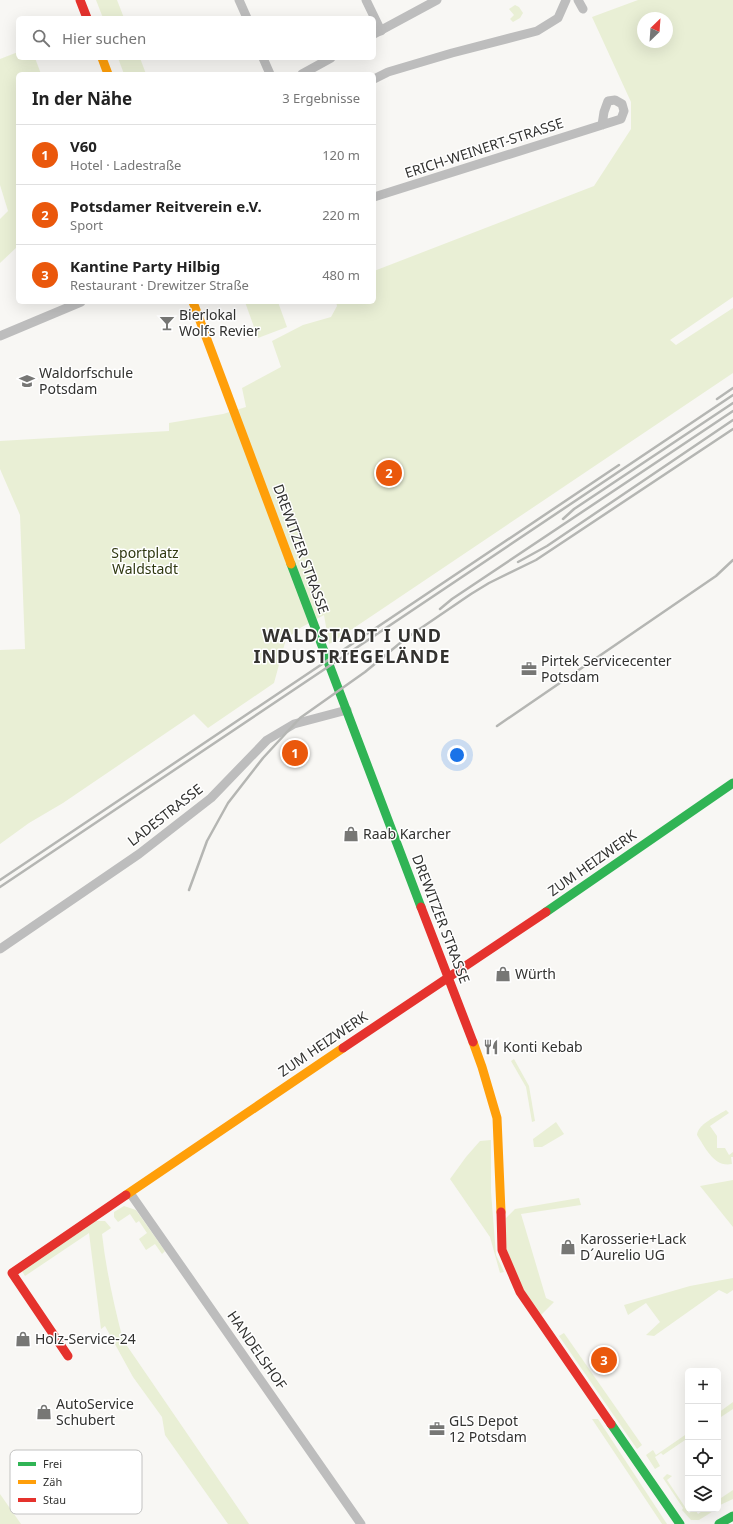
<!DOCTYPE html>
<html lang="de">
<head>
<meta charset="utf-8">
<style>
  :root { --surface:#fff; --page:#f2f2f2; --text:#222; --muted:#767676; --line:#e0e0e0; --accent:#ea580c }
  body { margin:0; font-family:"Noto Sans",sans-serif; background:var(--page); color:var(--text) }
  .controls { position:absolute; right:12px; bottom:12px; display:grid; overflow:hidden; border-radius:6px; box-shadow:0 4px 16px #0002 }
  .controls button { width:36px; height:36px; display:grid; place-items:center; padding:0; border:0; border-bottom:1px solid var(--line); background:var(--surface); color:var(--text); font:20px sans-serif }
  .compass { position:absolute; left:637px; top:12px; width:36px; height:36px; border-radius:50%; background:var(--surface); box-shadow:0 4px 16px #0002; rotate:25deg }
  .you { position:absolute; left:457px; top:755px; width:14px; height:14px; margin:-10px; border:3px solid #fff; border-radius:50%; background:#1a73e8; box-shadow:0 0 0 6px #1a73e833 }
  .badge { display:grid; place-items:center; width:26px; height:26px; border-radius:50%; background:var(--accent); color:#fff; font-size:13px; font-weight:700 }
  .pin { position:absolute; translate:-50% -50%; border:2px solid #fff; box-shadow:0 1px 4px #0006 }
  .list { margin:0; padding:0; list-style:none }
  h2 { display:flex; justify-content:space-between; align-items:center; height:52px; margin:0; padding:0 16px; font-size:17px }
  h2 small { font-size:13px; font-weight:400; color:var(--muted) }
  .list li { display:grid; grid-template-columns:26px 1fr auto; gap:12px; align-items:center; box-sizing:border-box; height:60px; padding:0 16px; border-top:1px solid var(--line) }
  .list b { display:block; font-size:15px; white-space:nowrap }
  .list p { margin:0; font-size:13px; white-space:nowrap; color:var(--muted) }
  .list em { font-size:13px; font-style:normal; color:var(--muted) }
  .icon { flex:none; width:22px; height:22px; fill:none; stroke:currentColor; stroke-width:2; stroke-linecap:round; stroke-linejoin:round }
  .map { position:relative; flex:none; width:733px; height:1524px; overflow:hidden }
  .search { position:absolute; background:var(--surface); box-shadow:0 4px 16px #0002; left:16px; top:16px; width:360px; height:44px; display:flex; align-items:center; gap:10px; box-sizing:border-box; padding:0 14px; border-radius:6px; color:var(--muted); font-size:15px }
  .panel { position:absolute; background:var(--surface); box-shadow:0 4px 16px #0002; left:16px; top:72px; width:360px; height:232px; border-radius:6px }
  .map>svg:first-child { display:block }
  .green { fill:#e9efd5; fill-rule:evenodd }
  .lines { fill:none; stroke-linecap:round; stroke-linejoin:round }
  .street { stroke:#bdbdbd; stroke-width:9 }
  .fast { stroke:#30b455; stroke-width:9 }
  .slow { stroke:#ff9f0a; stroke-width:9 }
  .jam { stroke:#e5322d; stroke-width:9 }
  .rail { stroke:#b5b6b3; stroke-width:2.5 }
  .labels { text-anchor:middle; stroke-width:3; stroke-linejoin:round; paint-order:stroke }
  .street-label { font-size:14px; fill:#323230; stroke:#fff }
  .poi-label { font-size:14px; fill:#323230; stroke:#fff; text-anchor:start }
  .park-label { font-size:14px; fill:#2f3810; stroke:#fff }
  .district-label { font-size:18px; font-weight:bold; letter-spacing:1px; fill:#33322f; stroke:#fff }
  .key { fill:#fff; stroke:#c2c2c1; stroke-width:1 }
  .key-label { font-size:11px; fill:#323230 }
</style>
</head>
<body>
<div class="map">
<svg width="733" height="1524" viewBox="0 0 733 1524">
  <rect width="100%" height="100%" fill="#f8f7f4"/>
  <g class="green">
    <polygon points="96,0 117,0 124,18 103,18"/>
    <path d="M638,0H733V297L670,340L676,345L733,308V373L333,642L329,644L324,615L300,628L286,639L274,683L208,728L194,714L63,803L29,823L0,844V650L25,649L20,515L0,469V441L169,431V423L223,414L246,407L242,388L281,367L272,341L303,325L331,317L337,306L336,302H374V271L594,186L631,129V102L592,17ZM643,18H667V42H643Z"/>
    <polygon points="515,5 519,7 523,13 520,18 513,22 510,19 514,15 509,9"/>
    <polygon points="18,52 18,58 35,58 41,74 18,74 18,246 0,263 0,219 8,211 0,185 0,59"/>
    <polygon points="118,58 140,58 146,74 124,74"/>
    <polygon points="245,302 278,302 287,327 258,338"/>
    <polygon points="514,1059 529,1086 535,1121 532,1122 526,1087 511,1061"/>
    <path d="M726,1110L729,1113L710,1126L717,1136V1148H725L729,1155L733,1152V1157H731L732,1164C714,1168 705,1147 697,1135C698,1124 717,1116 726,1110Z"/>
    <polygon points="556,1122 564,1134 542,1147 534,1147 533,1139"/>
    <polygon points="491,1140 491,1192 496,1255 504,1272 500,1273 490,1237 450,1179 466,1157 480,1141"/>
    <polygon points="733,1180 733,1227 700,1186"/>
    <polygon points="579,1198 581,1205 521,1214 546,1298 554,1302 540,1316 523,1289 506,1249 506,1218 515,1209"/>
    <polygon points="124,1206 136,1210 165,1251 162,1254 155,1244 146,1250 139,1239 147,1233 139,1221 136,1223 130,1214 118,1222 114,1217 114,1212"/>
    <path d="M92,1221H105L111,1228L102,1234C106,1270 114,1305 123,1340L249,1524H228L165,1435L162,1417L133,1377L105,1326L101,1329L89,1233L25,1276L22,1271Z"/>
    <polygon points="733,1278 733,1290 727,1294 719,1290 654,1336 646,1335 660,1322 646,1303 628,1315 624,1305 690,1286"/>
    <polygon points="564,1333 642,1445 637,1449 559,1336"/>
    <polygon points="733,1402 733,1409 718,1419 718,1413"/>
    <polygon points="592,1419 598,1419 667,1524 662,1524"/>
    <polygon points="688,1433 688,1438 663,1455 661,1453 655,1457 660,1466 655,1469 646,1455 653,1450 656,1455"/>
    <polygon points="667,1474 672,1476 667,1480 689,1513 695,1509 698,1514 705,1509 716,1509 715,1510 699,1520 691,1520 682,1510 683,1508 663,1478"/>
    <polygon points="733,1490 733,1499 718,1506 718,1500"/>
    <polygon points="0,1494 21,1524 0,1524"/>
  </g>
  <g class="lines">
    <g class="street">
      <polyline points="239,0 247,18"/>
      <polyline points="366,0 381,31"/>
      <polyline points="578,0 583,9"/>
      <polyline points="374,34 437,0"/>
      <polyline points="263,58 270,74"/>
      <polyline points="302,74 331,58"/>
      <polyline points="374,79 388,72 452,53 537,31 558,18 566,0"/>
      <polyline points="374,197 621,119 624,111 622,104 615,100 608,101 604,112 602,125"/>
      <polyline points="0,336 81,302"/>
      <polyline points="0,949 139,854 211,798 267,740 294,724 347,710"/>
      <polyline points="130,1193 361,1524"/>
    </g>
    <g class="fast">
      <polyline points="291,564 421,907"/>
      <polyline points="546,912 733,783"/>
      <polyline points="611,1424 680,1524"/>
      <polyline points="719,1524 733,1516"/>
    </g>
    <g class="slow">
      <polyline points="102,58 108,74"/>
      <polyline points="193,302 291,564"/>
      <polyline points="473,1042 482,1067 497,1118 501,1212"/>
      <polyline points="126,1195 343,1048"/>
    </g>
    <g class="jam">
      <polyline points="80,0 87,18"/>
      <polyline points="421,907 473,1042"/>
      <polyline points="343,1048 546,912"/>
      <polyline points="501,1212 502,1250 520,1292 611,1424"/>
      <polyline points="68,1356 12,1273 126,1195"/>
    </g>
    <g class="rail">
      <polyline points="717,399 733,388"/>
      <polyline points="563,519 574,509 733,403"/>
      <polyline points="518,562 547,546 733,420"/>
      <polyline points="440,609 452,599 733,411"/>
      <polyline points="497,726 716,576 733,560"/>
      <polyline points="0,880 619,465"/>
      <polyline points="0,887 733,395"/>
      <polyline points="189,890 207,841 228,803 263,758 300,718 365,672 405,639 471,594 489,583 536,560 733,429"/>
    </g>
  </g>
  <defs>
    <symbol id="bar-bare" viewBox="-9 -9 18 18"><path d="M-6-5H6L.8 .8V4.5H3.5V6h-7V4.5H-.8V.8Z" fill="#777775" stroke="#fff" stroke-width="2.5" paint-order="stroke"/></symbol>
    <symbol id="school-bare" viewBox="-9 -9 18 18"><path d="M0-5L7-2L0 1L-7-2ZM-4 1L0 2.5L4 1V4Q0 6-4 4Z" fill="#777775" stroke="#fff" stroke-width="2.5" paint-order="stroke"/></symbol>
    <symbol id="office-bare" viewBox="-9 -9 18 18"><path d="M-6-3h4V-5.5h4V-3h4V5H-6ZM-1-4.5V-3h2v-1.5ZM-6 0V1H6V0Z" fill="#777775" stroke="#fff" stroke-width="2.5" paint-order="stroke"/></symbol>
    <symbol id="shop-bare" viewBox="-9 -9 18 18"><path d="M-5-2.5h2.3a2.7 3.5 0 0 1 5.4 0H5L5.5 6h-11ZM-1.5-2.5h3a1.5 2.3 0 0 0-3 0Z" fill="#777775" stroke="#fff" stroke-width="2.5" paint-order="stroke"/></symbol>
    <symbol id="restaurant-bare" viewBox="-9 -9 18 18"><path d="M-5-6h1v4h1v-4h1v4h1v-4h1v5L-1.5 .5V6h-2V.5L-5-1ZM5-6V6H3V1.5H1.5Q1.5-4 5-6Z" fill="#777775" stroke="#fff" stroke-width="2.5" paint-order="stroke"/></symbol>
  </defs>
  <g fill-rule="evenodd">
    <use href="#bar-bare" x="156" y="312" width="22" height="22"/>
    <use href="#school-bare" x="16" y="370" width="22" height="22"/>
    <use href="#office-bare" x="518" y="658" width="22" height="22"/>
    <use href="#shop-bare" x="340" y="823" width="22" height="22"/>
    <use href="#shop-bare" x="492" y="963" width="22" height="22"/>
    <use href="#restaurant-bare" x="480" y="1036" width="22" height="22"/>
    <use href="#shop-bare" x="557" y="1236" width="22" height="22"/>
    <use href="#shop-bare" x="12" y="1328" width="22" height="22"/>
    <use href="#shop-bare" x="33" y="1401" width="22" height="22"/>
    <use href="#office-bare" x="426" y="1418" width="22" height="22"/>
  </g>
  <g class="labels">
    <g class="street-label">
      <text transform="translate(484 148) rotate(-18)" y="5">ERICH-WEINERT-STRASSE</text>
      <text transform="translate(301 549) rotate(70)" y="5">DREWITZER STRASSE</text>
      <text transform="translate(165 815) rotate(-38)" y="5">LADESTRASSE</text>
      <text transform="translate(592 863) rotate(-35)" y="5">ZUM HEIZWERK</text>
      <text transform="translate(441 919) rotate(69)" y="5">DREWITZER STRASSE</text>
      <text transform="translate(323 1044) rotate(-34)" y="5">ZUM HEIZWERK</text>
      <text transform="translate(257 1350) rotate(55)" y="5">HANDELSHOF</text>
    </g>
    <g class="poi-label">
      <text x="179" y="320">Bierlokal<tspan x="179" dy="16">Wolfs Revier</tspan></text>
      <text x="39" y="378">Waldorfschule<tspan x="39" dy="16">Potsdam</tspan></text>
      <text x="541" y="666">Pirtek Servicecenter<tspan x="541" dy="16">Potsdam</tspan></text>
      <text x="363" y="839">Raab Karcher</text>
      <text x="515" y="979">Würth</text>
      <text x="503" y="1052">Konti Kebab</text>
      <text x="580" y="1244">Karosserie+Lack<tspan x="580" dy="16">D´Aurelio UG</tspan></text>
      <text x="35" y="1344">Holz-Service-24</text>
      <text x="56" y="1409">AutoService<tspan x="56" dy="16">Schubert</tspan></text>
      <text x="449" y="1426">GLS Depot<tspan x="449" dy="16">12 Potsdam</tspan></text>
    </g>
    <g class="park-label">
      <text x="145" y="558">Sportplatz<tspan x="145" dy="16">Waldstadt</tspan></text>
    </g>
    <g class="district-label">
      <text x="352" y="642">WALDSTADT I UND<tspan x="352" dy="21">INDUSTRIEGELÄNDE</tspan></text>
    </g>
  </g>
  <rect x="10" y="1450" width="132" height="64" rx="6" class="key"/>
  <rect x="18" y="1462" width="18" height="4" fill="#30b455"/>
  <rect x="18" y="1480" width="18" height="4" fill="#ff9f0a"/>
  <rect x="18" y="1498" width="18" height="4" fill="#e5322d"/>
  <g class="key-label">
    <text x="43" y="1468">Frei</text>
    <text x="43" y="1486">Zäh</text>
    <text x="43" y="1504">Stau</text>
  </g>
</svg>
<div class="controls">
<button>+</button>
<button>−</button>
<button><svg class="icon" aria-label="locate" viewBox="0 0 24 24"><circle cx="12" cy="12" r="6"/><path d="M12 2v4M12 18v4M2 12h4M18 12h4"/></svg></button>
<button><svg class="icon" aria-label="layers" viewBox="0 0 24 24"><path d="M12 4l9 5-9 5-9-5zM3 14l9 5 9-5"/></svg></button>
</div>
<svg class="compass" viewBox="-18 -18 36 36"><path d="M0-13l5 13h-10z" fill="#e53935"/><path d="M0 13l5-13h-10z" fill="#767676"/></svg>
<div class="you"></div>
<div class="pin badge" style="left:295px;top:753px">1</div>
<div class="pin badge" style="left:389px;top:473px">2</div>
<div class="pin badge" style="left:604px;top:1360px">3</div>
<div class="search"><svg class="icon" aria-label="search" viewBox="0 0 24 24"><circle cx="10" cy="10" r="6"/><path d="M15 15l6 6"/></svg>Hier suchen</div>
<section class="panel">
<h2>In der Nähe<small>3 Ergebnisse</small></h2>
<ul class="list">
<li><span class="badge">1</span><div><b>V60</b><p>Hotel · Ladestraße</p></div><em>120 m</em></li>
<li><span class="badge">2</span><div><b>Potsdamer Reitverein e.V.</b><p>Sport</p></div><em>220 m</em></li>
<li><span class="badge">3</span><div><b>Kantine Party Hilbig</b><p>Restaurant · Drewitzer Straße</p></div><em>480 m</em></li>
</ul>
</section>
</div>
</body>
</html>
